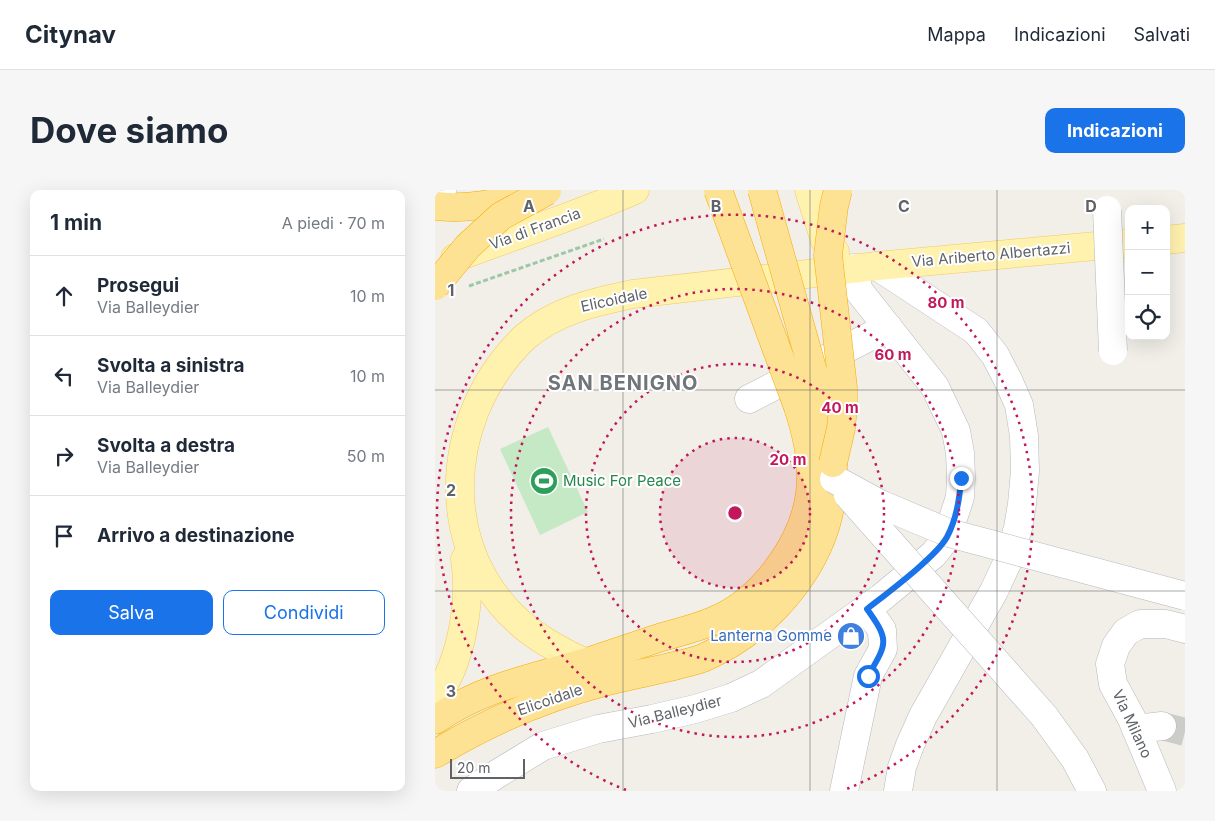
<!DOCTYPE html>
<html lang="it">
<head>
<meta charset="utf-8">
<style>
  :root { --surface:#fff; --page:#f6f6f7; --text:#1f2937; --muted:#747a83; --line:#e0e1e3; --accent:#1a73e8 }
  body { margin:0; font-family:Inter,sans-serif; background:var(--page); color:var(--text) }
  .controls { position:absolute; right:15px; top:15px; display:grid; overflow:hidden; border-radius:10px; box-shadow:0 5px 20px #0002 }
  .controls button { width:45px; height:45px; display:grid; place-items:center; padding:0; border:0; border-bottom:1px solid var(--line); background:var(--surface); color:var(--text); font:25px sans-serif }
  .scale { position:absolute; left:15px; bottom:12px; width:75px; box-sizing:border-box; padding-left:5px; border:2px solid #5f6368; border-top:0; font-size:14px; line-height:18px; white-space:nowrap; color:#5f6368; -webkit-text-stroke:4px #fff; paint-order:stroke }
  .stop { position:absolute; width:15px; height:15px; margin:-11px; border:4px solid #1a73e8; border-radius:50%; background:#fff }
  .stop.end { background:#1a73e8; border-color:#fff; box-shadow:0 1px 5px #0008 }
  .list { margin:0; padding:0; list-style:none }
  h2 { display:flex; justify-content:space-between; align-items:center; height:65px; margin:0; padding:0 20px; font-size:21px }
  h2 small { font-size:16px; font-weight:400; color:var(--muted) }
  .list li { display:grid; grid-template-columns:32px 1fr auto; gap:15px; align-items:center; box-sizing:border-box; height:80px; padding:0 20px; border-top:1px solid var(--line) }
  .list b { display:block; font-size:19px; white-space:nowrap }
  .list p { margin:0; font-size:16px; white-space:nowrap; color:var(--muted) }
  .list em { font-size:16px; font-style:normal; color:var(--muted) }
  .actions { display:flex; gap:10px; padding:15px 20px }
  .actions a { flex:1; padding:11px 0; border:1px solid var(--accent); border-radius:10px; text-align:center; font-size:18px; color:var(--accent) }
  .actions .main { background:var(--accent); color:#fff }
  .icon { flex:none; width:28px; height:28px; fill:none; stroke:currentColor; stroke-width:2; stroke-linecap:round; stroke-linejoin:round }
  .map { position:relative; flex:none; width:750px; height:601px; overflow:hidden; border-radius:10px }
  header { display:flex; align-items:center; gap:30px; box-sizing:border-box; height:70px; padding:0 25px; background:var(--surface); border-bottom:1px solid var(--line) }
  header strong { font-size:24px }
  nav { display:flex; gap:28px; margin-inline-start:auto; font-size:18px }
  .intro { display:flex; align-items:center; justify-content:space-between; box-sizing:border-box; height:120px; padding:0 30px }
  h1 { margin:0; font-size:35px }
  .button { padding:12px 22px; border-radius:10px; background:var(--accent); color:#fff; font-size:18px; font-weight:700 }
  main { display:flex; gap:30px; padding:0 30px }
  aside { flex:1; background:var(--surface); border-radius:10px; box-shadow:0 5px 20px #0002 }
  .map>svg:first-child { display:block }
  .green { fill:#c5e8c5 }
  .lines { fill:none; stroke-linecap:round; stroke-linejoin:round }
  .minor-tunnel { stroke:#ccccc8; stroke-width:28; stroke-dasharray:28 14; stroke-linecap:butt }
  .minor-casing { stroke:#b5b8bc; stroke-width:29 }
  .major-casing { stroke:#f2c960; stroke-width:29 }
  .highway-casing { stroke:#f9ab00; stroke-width:29 }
  .path { stroke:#9cc7a9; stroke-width:3; stroke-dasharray:5 2.5; stroke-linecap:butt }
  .minor { stroke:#fff; stroke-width:28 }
  .major { stroke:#fff2af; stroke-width:28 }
  .highway { stroke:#fde293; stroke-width:28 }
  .minor-bridge-casing { stroke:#b5b8bc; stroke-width:29; stroke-linecap:butt }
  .highway-bridge-casing { stroke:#f9ab00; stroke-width:29; stroke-linecap:butt }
  .minor-bridge { stroke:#fff; stroke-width:28 }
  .highway-bridge { stroke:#fde293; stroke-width:28 }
  .route { stroke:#1a73e8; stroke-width:6 }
  .grid { fill:none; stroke:#5f6368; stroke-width:1; stroke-opacity:0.55 }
  .ring { fill:none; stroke:#c2185b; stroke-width:2.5; stroke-dasharray:2.5 5 }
  .labels { text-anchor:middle; stroke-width:4; stroke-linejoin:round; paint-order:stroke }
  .street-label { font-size:15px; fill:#5f6368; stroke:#fff }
  .leisure-label { font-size:15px; fill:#27864d; stroke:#fff; text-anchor:start }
  .shop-label { font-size:15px; fill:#366cbe; stroke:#fff; text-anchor:end }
  .district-label { font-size:20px; font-weight:bold; letter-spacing:1px; fill:#70757a; stroke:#fff }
  .grid-label { font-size:16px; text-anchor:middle; font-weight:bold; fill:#5f6368; stroke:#fff; stroke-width:4; stroke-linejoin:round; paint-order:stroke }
  .centre { fill:#c2185b; stroke:#fff; stroke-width:2.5 }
  .ring-label { font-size:15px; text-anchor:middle; font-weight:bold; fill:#c2185b; stroke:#fff; stroke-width:4; stroke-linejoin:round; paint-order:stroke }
</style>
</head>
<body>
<header>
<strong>Citynav</strong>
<nav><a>Mappa</a><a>Indicazioni</a><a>Salvati</a></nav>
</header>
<div class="intro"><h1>Dove siamo</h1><a class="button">Indicazioni</a></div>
<main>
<aside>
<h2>1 min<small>A piedi · 70 m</small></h2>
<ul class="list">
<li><svg class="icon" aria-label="ahead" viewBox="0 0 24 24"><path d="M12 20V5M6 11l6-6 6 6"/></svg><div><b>Prosegui</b><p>Via Balleydier</p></div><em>10 m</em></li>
<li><svg class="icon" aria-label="left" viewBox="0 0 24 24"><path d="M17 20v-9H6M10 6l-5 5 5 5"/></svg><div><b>Svolta a sinistra</b><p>Via Balleydier</p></div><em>10 m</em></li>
<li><svg class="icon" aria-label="right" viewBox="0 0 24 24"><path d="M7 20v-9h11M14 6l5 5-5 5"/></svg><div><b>Svolta a destra</b><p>Via Balleydier</p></div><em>50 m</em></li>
<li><svg class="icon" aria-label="arrive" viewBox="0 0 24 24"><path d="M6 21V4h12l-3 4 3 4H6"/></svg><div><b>Arrivo a destinazione</b></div></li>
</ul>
<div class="actions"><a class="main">Salva</a><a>Condividi</a></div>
</aside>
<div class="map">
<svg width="750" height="601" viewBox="0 0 750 601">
  <rect width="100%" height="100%" fill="#f1efe8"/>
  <polygon class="green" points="113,237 153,322 105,345 65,259"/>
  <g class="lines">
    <polyline class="minor-tunnel" points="727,536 750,542"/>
    <defs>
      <g id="minor">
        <polyline points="0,3 7,0"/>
        <polyline points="442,76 541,141 560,165 574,192 584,215 589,246 590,281 587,314 583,338 572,373 559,401 488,526 475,555 467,577 463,601"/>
        <polyline points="314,209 453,137"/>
        <polyline points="609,526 640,569 657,601"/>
        <polyline points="701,539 727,536"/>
        <polyline points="36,601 62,584 108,556 163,539 217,529 260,519 296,508 326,494 446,408 499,364 512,347 525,307 526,287 525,263 521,241 500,197 424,101 418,78"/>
        <polyline points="409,601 433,486 448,459 447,440 432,419"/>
        <polyline points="727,601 697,529 678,494 675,474 681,456 691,442 705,434 731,434 750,439"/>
      </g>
      <g id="major">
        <polyline points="374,0 390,51 400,62"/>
        <polyline points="731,50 750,48"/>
        <path d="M20,68C80,45 141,26 200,0"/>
        <path d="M167,477C147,473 128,462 111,452C0,384 0,233 90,147C120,121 159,112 198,104L442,76L694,53"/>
        <path d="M0,509C26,473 37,413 30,369"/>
      </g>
      <g id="highway">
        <path d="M0,16C32,20 64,13 95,5"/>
        <path d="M0,530C48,497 97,488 152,472C177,464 202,455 227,447C244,442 262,438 278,431C326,412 369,354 375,303C379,274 372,244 363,217"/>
        <path d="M0,564C54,531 111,507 173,491C196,485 220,481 243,475C251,473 260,471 268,468C338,437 397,367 398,288C399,261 393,236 386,210"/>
      </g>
    </defs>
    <use href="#minor" class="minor-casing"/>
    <use href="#major" class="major-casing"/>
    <use href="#highway" class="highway-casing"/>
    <polyline class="path" points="34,96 169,49"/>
    <use href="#minor" class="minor"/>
    <use href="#major" class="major"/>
    <use href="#highway" class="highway"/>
    <defs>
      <g id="minor-bridge">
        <polyline points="672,20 678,161"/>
        <polyline points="399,289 445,314 514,343 750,406"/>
        <polyline points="413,305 609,526"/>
      </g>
      <g id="highway-bridge">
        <polyline points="283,0 363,217"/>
        <polyline points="327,0 386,210"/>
        <polyline points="0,96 33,56 66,26 112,1"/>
        <polyline points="398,273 406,238 408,217 408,198 393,65 399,16 403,0"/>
      </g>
    </defs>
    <use href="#minor-bridge" class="minor-bridge-casing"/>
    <use href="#highway-bridge" class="highway-bridge-casing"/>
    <use href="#minor-bridge" class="minor-bridge"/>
    <use href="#highway-bridge" class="highway-bridge"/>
  </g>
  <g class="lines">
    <path class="route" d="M433,486C452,453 455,451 432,419C451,404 501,367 512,347C521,330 525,306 526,288"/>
  </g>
  <path class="grid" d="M188,0V601M375,0V601M562,0V601M0,200H750M0,401H750"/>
  <circle cx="300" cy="323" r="75" fill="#c2185b" fill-opacity=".12"/>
  <g class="ring">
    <circle cx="300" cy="323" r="75"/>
    <circle cx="300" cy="323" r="149"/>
    <circle cx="300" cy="323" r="224"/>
    <path d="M191 600A298 298 0 1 1 409 600"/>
  </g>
  <defs>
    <symbol id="stadium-disc" viewBox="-11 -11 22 22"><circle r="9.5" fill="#2e9e5b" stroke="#fff"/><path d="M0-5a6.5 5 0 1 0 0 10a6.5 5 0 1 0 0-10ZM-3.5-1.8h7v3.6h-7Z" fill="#fff"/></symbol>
    <symbol id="shop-disc" viewBox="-11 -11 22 22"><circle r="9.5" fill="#3f7fe0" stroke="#fff"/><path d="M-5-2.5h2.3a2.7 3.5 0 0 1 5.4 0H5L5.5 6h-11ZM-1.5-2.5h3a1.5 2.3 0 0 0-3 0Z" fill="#fff"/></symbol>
  </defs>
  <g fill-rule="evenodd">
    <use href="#stadium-disc" x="93" y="275" width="32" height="32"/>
    <use href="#shop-disc" x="400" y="430" width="32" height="32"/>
  </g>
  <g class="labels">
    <g class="street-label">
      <text transform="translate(100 39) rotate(-20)" y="5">Via di Francia</text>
      <text transform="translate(556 65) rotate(-5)" y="5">Via Ariberto Albertazzi</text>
      <text transform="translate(179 110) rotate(-12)" y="5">Elicoidale</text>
      <text transform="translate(115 510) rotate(-19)" y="5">Elicoidale</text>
      <text transform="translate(240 522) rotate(-14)" y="5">Via Balleydier</text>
      <text transform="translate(697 534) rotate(65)" y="5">Via Milano</text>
    </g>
    <g class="leisure-label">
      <text x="128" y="296">Music For Peace</text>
    </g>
    <g class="shop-label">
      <text x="397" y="451">Lanterna Gomme</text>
    </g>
    <g class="district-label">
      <text x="188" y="200">SAN BENIGNO</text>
    </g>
  </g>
  <g class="grid-label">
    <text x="94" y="22">A</text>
    <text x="281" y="22">B</text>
    <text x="469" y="22">C</text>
    <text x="656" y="22">D</text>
    <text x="16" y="106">1</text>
    <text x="16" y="306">2</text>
    <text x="16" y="507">3</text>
  </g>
  <circle cx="300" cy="323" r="8" class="centre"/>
  <g class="ring-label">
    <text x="511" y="118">80 m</text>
    <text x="458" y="170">60 m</text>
    <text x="405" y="223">40 m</text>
    <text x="353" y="275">20 m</text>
  </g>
</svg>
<div class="controls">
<button>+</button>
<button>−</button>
<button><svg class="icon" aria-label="locate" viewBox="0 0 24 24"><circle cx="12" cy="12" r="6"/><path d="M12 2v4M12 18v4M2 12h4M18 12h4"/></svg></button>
</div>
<div class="scale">20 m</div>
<div class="stop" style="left:433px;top:486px"></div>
<div class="stop end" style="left:526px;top:288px"></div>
</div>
</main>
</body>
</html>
